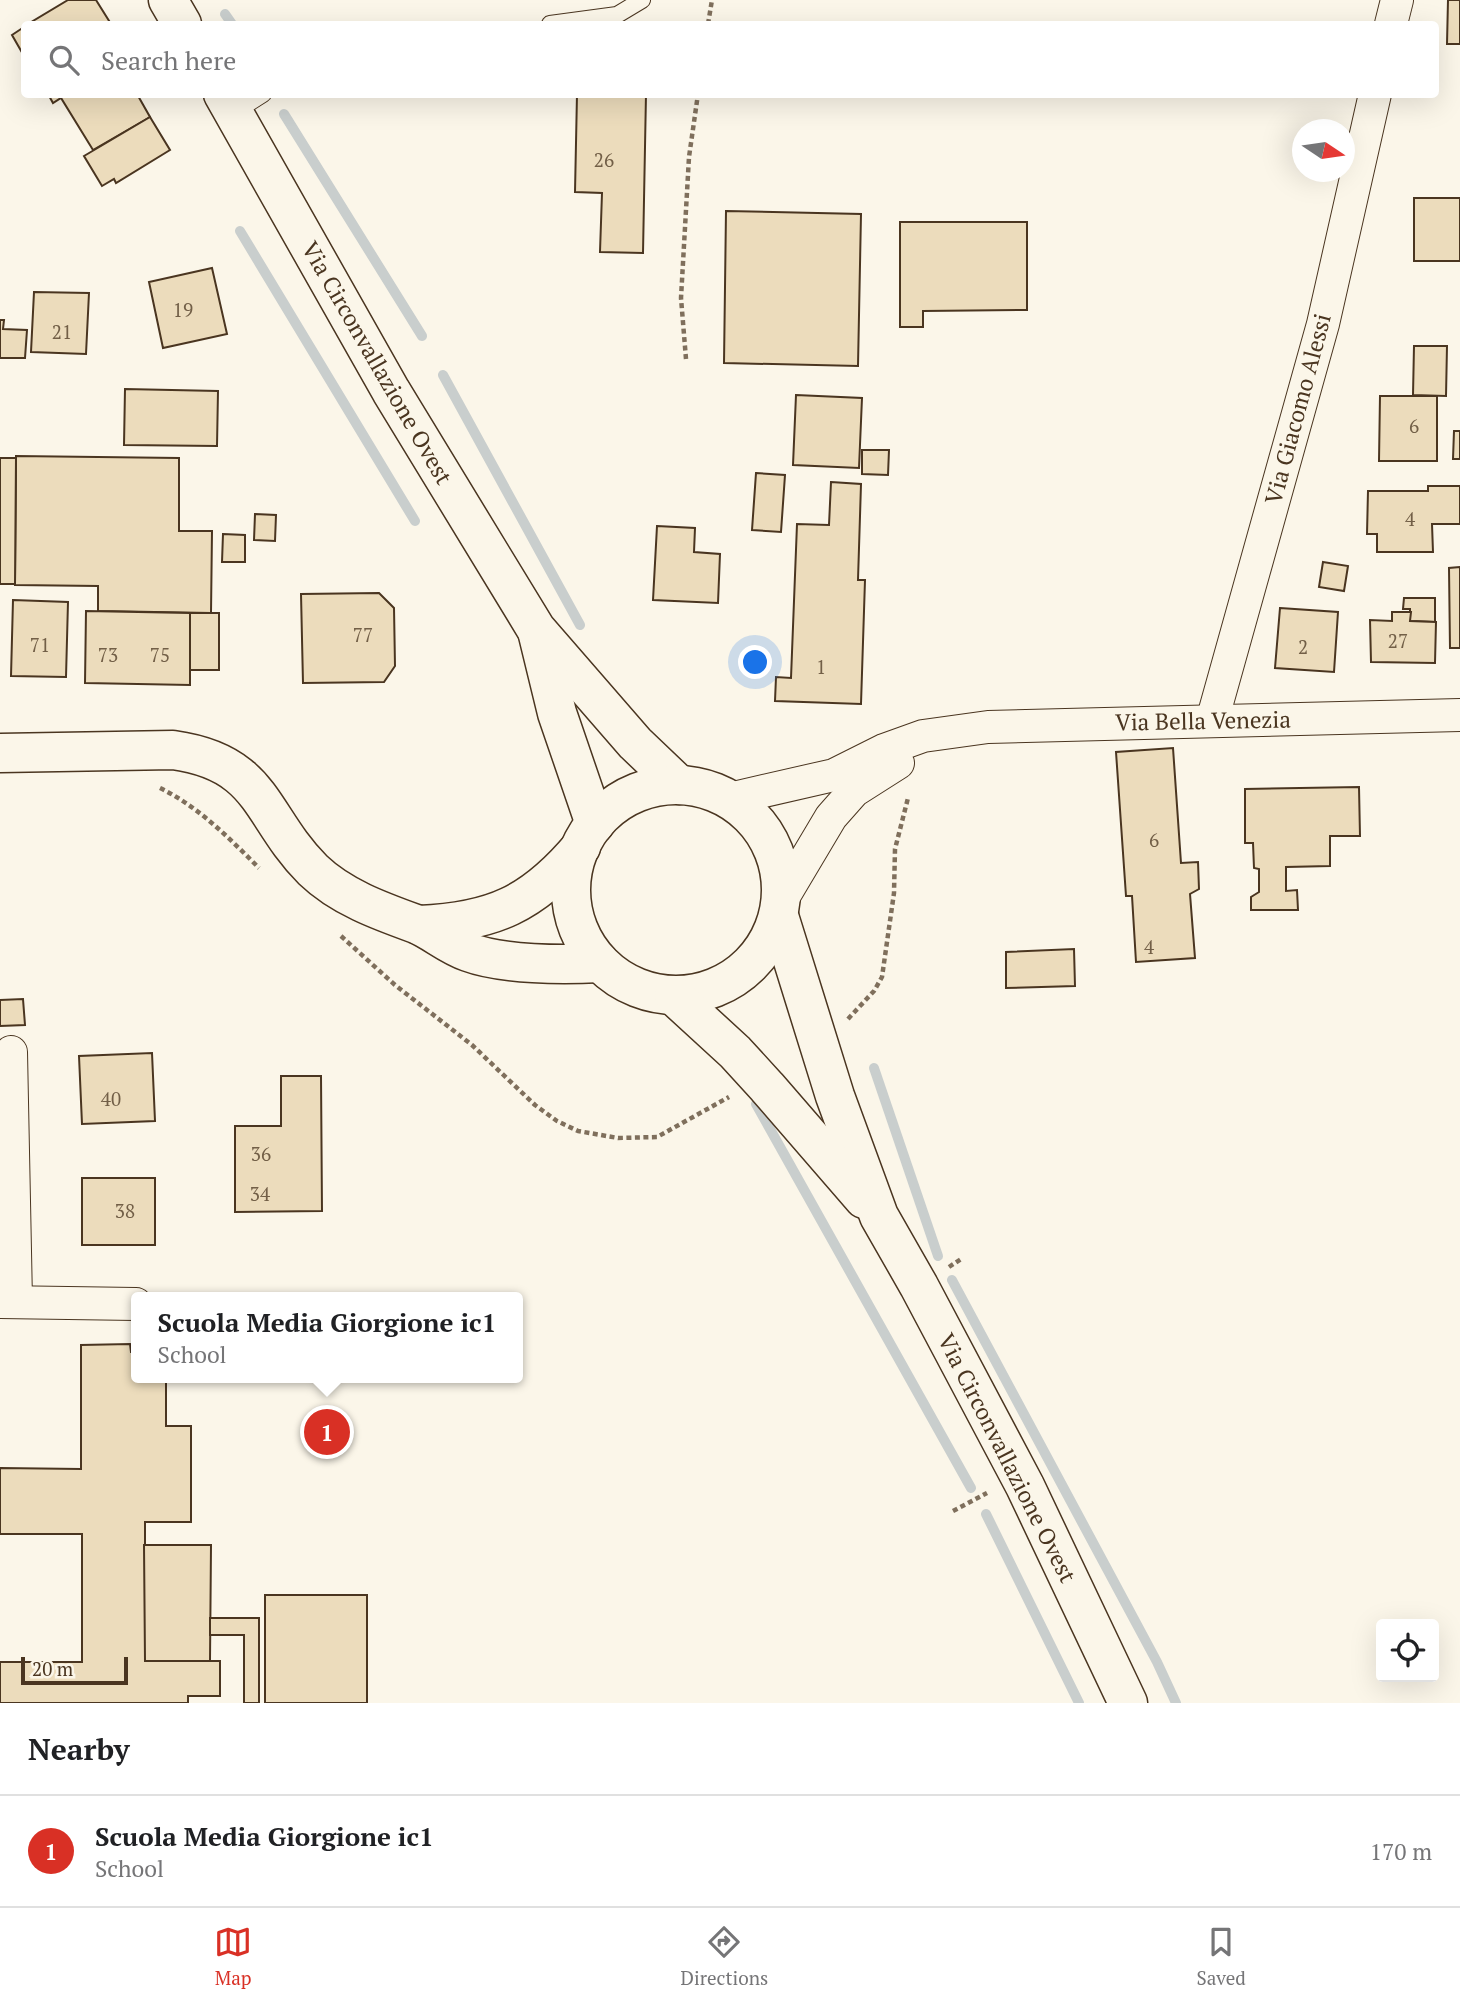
<!DOCTYPE html>
<html lang="en">
<head>
<meta charset="utf-8">
<style>
  :root { --surface:#fff; --page:#f2f2f2; --text:#202124; --muted:#757577; --line:#e0e0e0; --accent:#d93025 }
  body { margin:0; font-family:"PT Serif",serif; background:var(--page); color:var(--text) }
  .controls { position:absolute; right:21px; bottom:21px; display:grid; overflow:hidden; border-radius:7px; box-shadow:0 7px 28px #0002 }
  .controls button { width:63px; height:63px; display:grid; place-items:center; padding:0; border:0; border-bottom:2px solid var(--line); background:var(--surface); color:var(--text); font:35px sans-serif }
  .compass { position:absolute; left:1292px; top:119px; width:63px; height:63px; border-radius:50%; background:var(--surface); box-shadow:0 7px 28px #0002; rotate:103deg }
  .scale { position:absolute; left:21px; bottom:18px; width:107px; box-sizing:border-box; padding-left:7px; border:4px solid #4a3520; border-top:0; font-size:19px; line-height:24px; white-space:nowrap; color:#4a3520; -webkit-text-stroke:5px #fbf6e9; paint-order:stroke }
  .you { position:absolute; left:756px; top:663px; width:24px; height:24px; margin:-18px; border:5px solid #fff; border-radius:50%; background:#1a73e8; box-shadow:0 0 0 10px #1a73e833 }
  .badge { display:grid; place-items:center; width:46px; height:46px; border-radius:50%; background:var(--accent); color:#fff; font-size:23px; font-weight:700 }
  .pin { position:absolute; translate:-50% -50%; border:4px solid #fff; box-shadow:0 2px 7px #0006 }
  .popup { position:absolute; left:131px; top:1292px; width:392px; height:91px; box-sizing:border-box; display:grid; place-content:center; border-radius:7px; background:var(--surface); filter:drop-shadow(0 2px 5px #0005); font-size:23px; white-space:nowrap; color:var(--muted) }
  .popup b { font-size:26px; color:var(--text) }
  .popup::after { content:''; position:absolute; left:50%; top:100%; margin-left:-14px; border:14px solid transparent; border-top-color:var(--surface) }
  .list { margin:0; padding:0; list-style:none }
  h2 { display:flex; justify-content:space-between; align-items:center; height:91px; margin:0; padding:0 28px; font-size:30px }
  h2 small { font-size:23px; font-weight:400; color:var(--muted) }
  .list li { display:grid; grid-template-columns:46px 1fr auto; gap:21px; align-items:center; box-sizing:border-box; height:112px; padding:0 28px; border-top:2px solid var(--line) }
  .list b { display:block; font-size:26px; white-space:nowrap }
  .list p { margin:0; font-size:23px; white-space:nowrap; color:var(--muted) }
  .list em { font-size:23px; font-style:normal; color:var(--muted) }
  .icon { flex:none; width:38px; height:38px; fill:none; stroke:currentColor; stroke-width:2; stroke-linecap:round; stroke-linejoin:round }
  .map { position:relative; flex:none; width:1460px; height:1703px; overflow:hidden }
  .search { position:absolute; background:var(--surface); box-shadow:0 7px 28px #0002; left:21px; right:21px; top:21px; height:77px; display:flex; align-items:center; gap:18px; box-sizing:border-box; padding:0 24px; border-radius:7px; color:var(--muted); font-size:26px }
  .sheet { height:203px; background:var(--surface) }
  nav { display:flex; justify-content:space-around; align-items:center; box-sizing:border-box; height:98px; border-top:2px solid var(--line); background:var(--surface); font-size:19px; color:var(--muted) }
  nav a { display:grid; justify-items:center; gap:4px }
  nav .on { color:var(--accent) }
  .map>svg:first-child { display:block }
  .lines { fill:none; stroke-linecap:round; stroke-linejoin:round }
  .stream { stroke:#c9cecd; stroke-width:10 }
  .building { fill:#ecdcbc; stroke:#4a3520; stroke-width:2 }
  .service-casing { stroke:#4a3520; stroke-width:18 }
  .minor-casing { stroke:#4a3520; stroke-width:34 }
  .tertiary-casing { stroke:#4a3520; stroke-width:41 }
  .primary-casing { stroke:#4a3520; stroke-width:41 }
  .path { stroke:#7f6f5c; stroke-width:4.5; stroke-dasharray:5 3.5; stroke-linecap:butt }
  .service { stroke:#fbf6e9; stroke-width:16 }
  .minor { stroke:#fbf6e9; stroke-width:32 }
  .tertiary { stroke:#fbf6e9; stroke-width:38 }
  .primary { stroke:#fbf6e9; stroke-width:38 }
  .labels { text-anchor:middle; stroke-width:5; stroke-linejoin:round; paint-order:stroke }
  .number-label { font-size:19px; fill:#725f47 }
  .street-label { font-size:23px; fill:#4a3520; stroke:#fbf6e9 }
</style>
</head>
<body>
<div class="map">
<svg width="1460" height="1703" viewBox="0 0 1460 1703">
  <rect width="100%" height="100%" fill="#fbf6e9"/>
  <g class="lines">
    <g class="stream">
      <polyline points="225,14 232,24"/>
      <polyline points="284,114 422,336"/>
      <polyline points="240,231 415,521"/>
      <polyline points="443,375 580,625"/>
      <polyline points="874,1068 938,1256"/>
      <polyline points="756,1104 971,1488"/>
      <polyline points="952,1280 1157,1662 1176,1703"/>
      <polyline points="986,1514 1079,1703"/>
    </g>
  </g>
  <g class="building">
    <polygon points="68,0 96,0 111,24 28,24"/>
    <polygon points="1448,0 1460,0 1460,44 1447,44"/>
    <polygon points="24,27 24,56 12,35"/>
    <polygon points="48,94 137,94 150,117 93,150 61,98 53,103"/>
    <polygon points="577,94 646,94 643,253 600,252 602,193 575,192"/>
    <polygon points="150,117 170,150 116,183 114,179 102,186 84,156"/>
    <rect x="1414" y="198" width="46" height="63"/>
    <polygon points="726,211 861,214 858,366 724,363"/>
    <polygon points="900,222 1027,222 1027,310 923,311 923,327 900,327"/>
    <polygon points="212,268 227,334 163,348 149,282"/>
    <polygon points="34,292 89,293 86,354 31,352"/>
    <polygon points="0,320 4,320 3,329 27,330 25,358 0,358"/>
    <polygon points="1414,346 1447,346 1446,396 1413,395"/>
    <polygon points="125,389 218,391 217,446 124,445"/>
    <polygon points="796,395 862,398 859,468 793,465"/>
    <polygon points="1380,396 1437,396 1437,461 1379,461"/>
    <polygon points="1454,431 1460,431 1460,459 1453,459"/>
    <polygon points="862,450 889,450 888,475 862,474"/>
    <polygon points="16,456 179,458 179,531 212,531 211,613 98,611 98,586 15,585"/>
    <polygon points="0,458 16,458 15,584 0,584"/>
    <polygon points="756,473 785,475 781,532 752,530"/>
    <polygon points="831,482 861,484 858,580 865,580 861,704 775,701 776,677 791,678 797,524 829,525"/>
    <polygon points="1428,486 1460,486 1460,524 1432,524 1433,552 1377,552 1377,534 1367,534 1368,491 1428,491"/>
    <polygon points="255,514 276,515 275,541 254,540"/>
    <polygon points="657,526 695,528 694,552 720,554 718,603 653,600"/>
    <polygon points="223,534 245,535 245,562 222,562"/>
    <polygon points="1323,562 1348,566 1344,591 1319,587"/>
    <polygon points="1460,567 1460,648 1450,648 1449,568"/>
    <polygon points="379,593 394,608 395,666 384,682 303,683 301,594"/>
    <polygon points="1404,598 1435,598 1435,622 1410,621 1410,609 1403,609"/>
    <polygon points="13,600 68,602 66,677 11,676"/>
    <polygon points="1280,608 1338,612 1334,672 1275,668"/>
    <polygon points="86,611 190,613 190,685 85,683"/>
    <polygon points="1392,612 1411,612 1410,621 1436,622 1435,663 1371,662 1370,620 1392,621"/>
    <rect x="190" y="613" width="29" height="57"/>
    <polygon points="1173,748 1181,863 1198,862 1199,889 1190,894 1195,958 1136,962 1132,896 1126,896 1116,752"/>
    <polygon points="1359,787 1360,836 1330,836 1330,866 1286,867 1286,891 1297,890 1298,910 1251,910 1251,897 1259,892 1259,869 1254,868 1253,843 1245,843 1245,789"/>
    <polygon points="1074,949 1075,986 1006,988 1006,952"/>
    <polygon points="23,999 25,1025 0,1026 0,1000"/>
    <polygon points="152,1053 155,1121 82,1124 79,1056"/>
    <polygon points="281,1076 321,1076 322,1211 235,1212 235,1126 281,1126"/>
    <rect x="82" y="1178" width="73" height="67"/>
    <polygon points="130,1344 131,1352 136,1352 136,1378 166,1378 166,1426 191,1426 191,1522 145,1522 145,1661 220,1661 220,1696 188,1696 188,1703 0,1703 0,1662 82,1662 82,1534 0,1534 0,1468 81,1469 81,1345"/>
    <polygon points="144,1545 211,1545 210,1661 145,1661"/>
    <rect x="265" y="1595" width="102" height="108"/>
    <polygon points="210,1618 259,1618 259,1703 244,1703 244,1635 210,1635"/>
  </g>
  <g class="lines">
    <defs>
      <g id="service">
        <polyline points="550,24 617,15 642,0"/>
        <polyline points="233,113 263,94"/>
      </g>
      <g id="minor">
        <polyline points="1391,24 1397,0"/>
        <polyline points="1212,721 1323,324 1375,94"/>
        <polyline points="729,799 834,775 884,750 923,736 988,727 1460,715"/>
        <polyline points="781,901 831,817 854,791 898,763"/>
        <polyline points="11,1052 16,1301"/>
        <polyline points="0,1302 136,1304"/>
      </g>
      <g id="tertiary">
        <path d="M0,753L173,750C265,763 259,816 313,870C341,897 380,911 416,924C433,931 448,945 468,952C503,965 563,965 600,963"/>
        <path d="M419,925C493,922 533,904 581,847"/>
      </g>
      <g id="primary">
        <polyline points="168,0 182,24"/>
        <polyline points="223,94 391,391 536,629 635,743 679,785"/>
        <polyline points="538,635 557,713 595,824"/>
        <circle cx="676" cy="890" r="105"/>
        <polyline points="779,916 835,1096 879,1216 919,1286 1025,1486 1128,1703"/>
        <polyline points="674,996 735,1052 767,1087 864,1199"/>
      </g>
    </defs>
    <use href="#service" class="service-casing"/>
    <use href="#minor" class="minor-casing"/>
    <use href="#tertiary" class="tertiary-casing"/>
    <use href="#primary" class="primary-casing"/>
    <g class="path">
      <polyline points="708,24 712,0"/>
      <polyline points="686,359 681,298 689,157 698,94"/>
      <path d="M160,788C199,807 229,838 259,868"/>
      <polyline points="341,936 395,985 472,1045 535,1105 557,1121 578,1131 618,1138 657,1137 729,1097"/>
      <polyline points="848,1019 874,991 882,977 894,893 895,849 908,798"/>
      <polyline points="949,1267 961,1259"/>
      <polyline points="953,1511 987,1493"/>
    </g>
    <use href="#service" class="service"/>
    <use href="#minor" class="minor"/>
    <use href="#tertiary" class="tertiary"/>
    <use href="#primary" class="primary"/>
  </g>
  <g class="labels">
    <g class="number-label">
      <text x="604" y="167">26</text>
      <text x="183" y="317">19</text>
      <text x="62" y="339">21</text>
      <text x="1414" y="433">6</text>
      <text x="1410" y="526">4</text>
      <text x="363" y="642">77</text>
      <text x="1398" y="648">27</text>
      <text x="40" y="652">71</text>
      <text x="1303" y="654">2</text>
      <text x="108" y="662">73</text>
      <text x="160" y="662">75</text>
      <text x="821" y="674">1</text>
      <text x="1154" y="847">6</text>
      <text x="1149" y="954">4</text>
      <text x="111" y="1106">40</text>
      <text x="261" y="1161">36</text>
      <text x="260" y="1201">34</text>
      <text x="125" y="1218">38</text>
    </g>
    <g class="street-label">
      <text transform="translate(377 363) rotate(60)" y="8">Via Circonvallazione Ovest</text>
      <text transform="translate(1298 409) rotate(-75)" y="8">Via Giacomo Alessi</text>
      <text transform="translate(1203 721) rotate(-1)" y="8">Via Bella Venezia</text>
      <text transform="translate(1007 1458) rotate(63)" y="8">Via Circonvallazione Ovest</text>
    </g>
  </g>
</svg>
<div class="controls">
<button><svg class="icon" aria-label="locate" viewBox="0 0 24 24"><circle cx="12" cy="12" r="6"/><path d="M12 2v4M12 18v4M2 12h4M18 12h4"/></svg></button>
</div>
<svg class="compass" viewBox="-18 -18 36 36"><path d="M0-13l5 13h-10z" fill="#e53935"/><path d="M0 13l5-13h-10z" fill="#757577"/></svg>
<div class="scale">20 m</div>
<div class="you"></div>
<div class="pin badge" style="left:327px;top:1432px">1</div>
<div class="popup"><b>Scuola Media Giorgione ic1</b>School</div>
<div class="search"><svg class="icon" aria-label="search" viewBox="0 0 24 24"><circle cx="10" cy="10" r="6"/><path d="M15 15l6 6"/></svg>Search here</div>
</div>
<section class="sheet">
<h2>Nearby<small></small></h2>
<ul class="list">
<li><span class="badge">1</span><div><b>Scuola Media Giorgione ic1</b><p>School</p></div><em>170 m</em></li>
</ul>
</section>
<nav>
<a class="on"><svg class="icon" aria-label="map" viewBox="0 0 24 24"><path d="M3 6l6-2 6 2 6-2v14l-6 2-6-2-6 2zM9 4v14M15 6v14"/></svg>Map</a>
<a><svg class="icon" aria-label="directions" viewBox="0 0 24 24"><path d="M12 3l9 9-9 9-9-9zM9 14v-3h6M13 9l2 2-2 2"/></svg>Directions</a>
<a><svg class="icon" aria-label="saved" viewBox="0 0 24 24"><path d="M7 4h10v16l-5-4-5 4z"/></svg>Saved</a>
</nav>
</body>
</html>
